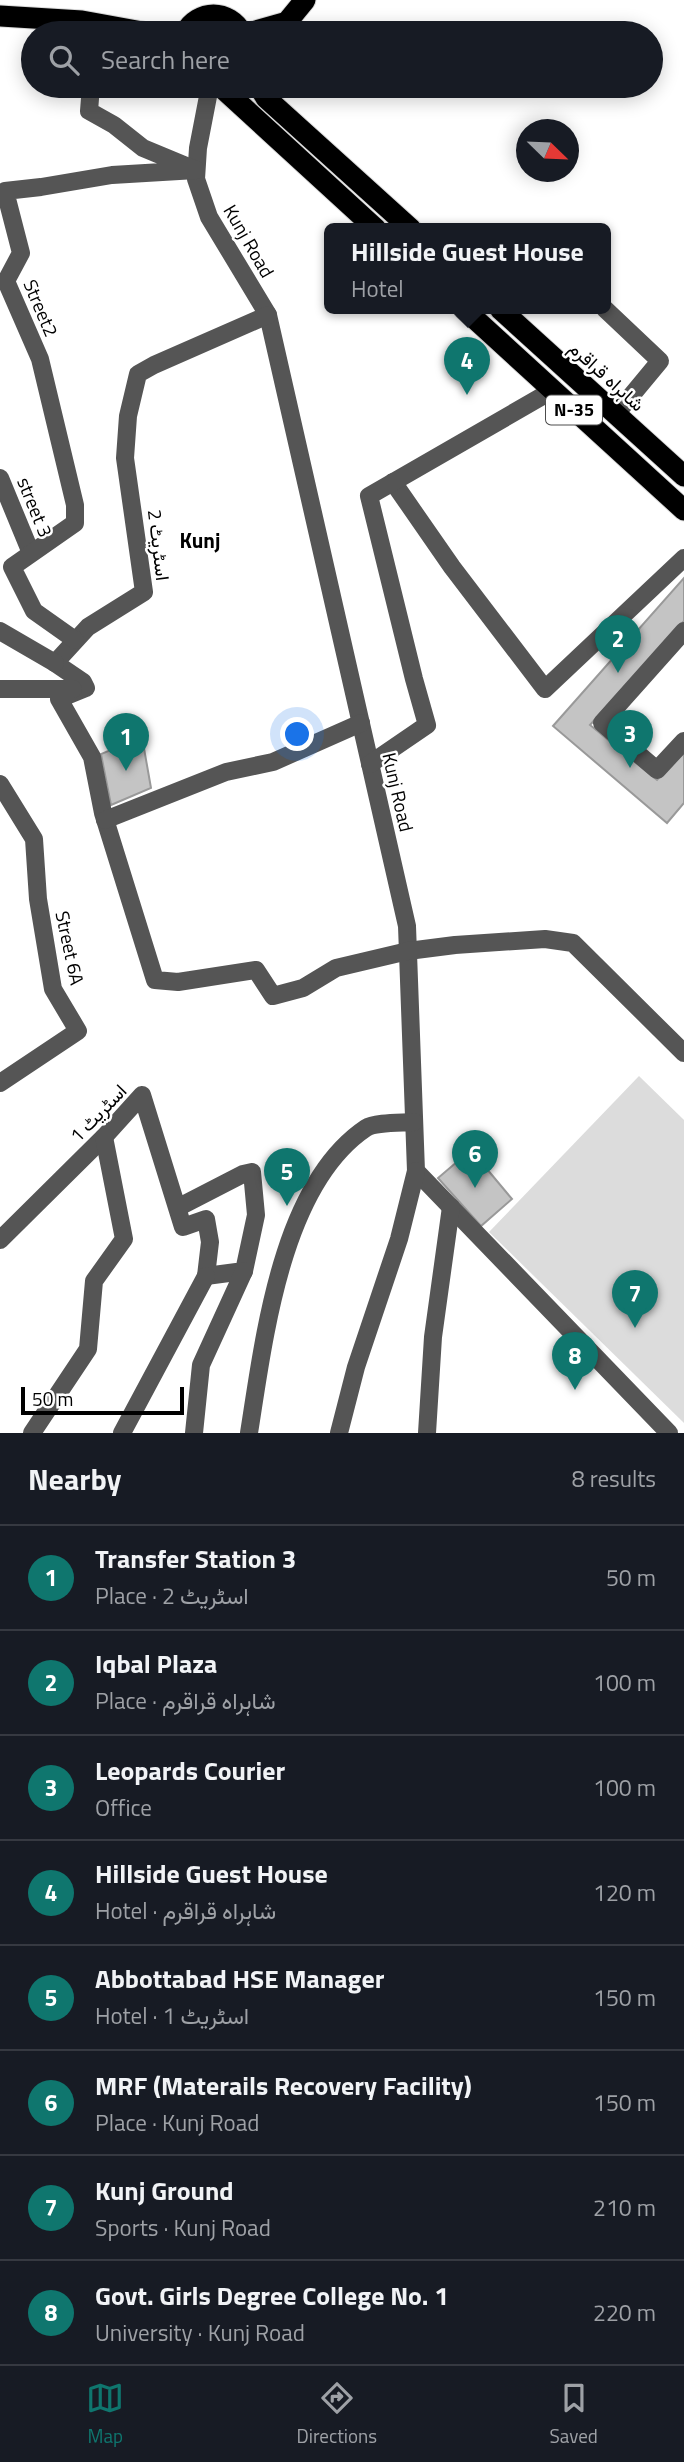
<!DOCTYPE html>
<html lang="en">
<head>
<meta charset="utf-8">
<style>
  :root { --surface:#171b24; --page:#242831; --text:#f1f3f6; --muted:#9ea1a6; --line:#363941; --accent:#0f766e }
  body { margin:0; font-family:"Titillium Web",Vazirmatn,sans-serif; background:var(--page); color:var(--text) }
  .compass { position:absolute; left:516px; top:119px; width:63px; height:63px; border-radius:50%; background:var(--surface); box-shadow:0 4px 18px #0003; rotate:113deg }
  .scale { position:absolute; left:21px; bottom:18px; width:163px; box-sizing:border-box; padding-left:7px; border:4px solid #000; border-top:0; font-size:19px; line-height:24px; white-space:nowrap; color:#000; -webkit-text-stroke:5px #fff; paint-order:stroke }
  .you { position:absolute; left:298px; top:735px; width:24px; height:24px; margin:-18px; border:5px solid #fff; border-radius:50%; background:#1a73e8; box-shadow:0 0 0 10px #1a73e833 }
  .badge { display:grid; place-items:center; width:46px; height:46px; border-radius:50%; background:var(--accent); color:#fff; font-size:23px; font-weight:700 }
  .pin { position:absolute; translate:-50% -58px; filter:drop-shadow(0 2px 4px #0008) }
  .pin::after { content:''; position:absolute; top:37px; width:24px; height:21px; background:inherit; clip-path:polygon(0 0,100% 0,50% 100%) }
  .popup { position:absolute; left:324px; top:223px; width:287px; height:91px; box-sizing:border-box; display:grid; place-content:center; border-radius:10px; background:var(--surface); filter:drop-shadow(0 2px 5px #0005); font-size:23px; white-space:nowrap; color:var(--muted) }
  .popup b { font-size:26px; color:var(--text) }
  .popup::after { content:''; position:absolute; left:50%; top:100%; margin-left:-14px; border:14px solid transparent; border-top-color:var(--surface) }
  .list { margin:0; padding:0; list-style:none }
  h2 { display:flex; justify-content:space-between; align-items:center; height:91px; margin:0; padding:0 28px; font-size:30px }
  h2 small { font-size:23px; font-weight:400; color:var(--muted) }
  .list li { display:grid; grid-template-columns:46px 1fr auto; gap:21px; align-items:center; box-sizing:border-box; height:105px; padding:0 28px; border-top:2px solid var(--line) }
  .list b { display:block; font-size:26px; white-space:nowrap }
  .list p { margin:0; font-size:23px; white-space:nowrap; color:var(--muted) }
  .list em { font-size:23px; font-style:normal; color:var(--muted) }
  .icon { flex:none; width:38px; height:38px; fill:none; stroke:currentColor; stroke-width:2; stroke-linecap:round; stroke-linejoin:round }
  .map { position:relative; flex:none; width:684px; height:1433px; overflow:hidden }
  .search { position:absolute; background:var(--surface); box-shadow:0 4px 18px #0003; left:21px; right:21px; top:21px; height:77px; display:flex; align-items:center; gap:18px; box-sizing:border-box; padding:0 24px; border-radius:38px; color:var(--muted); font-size:26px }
  .sheet { height:931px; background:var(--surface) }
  nav { display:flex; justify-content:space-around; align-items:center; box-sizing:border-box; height:98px; border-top:2px solid var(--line); background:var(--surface); font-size:19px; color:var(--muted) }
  nav a { display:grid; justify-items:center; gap:4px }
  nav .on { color:var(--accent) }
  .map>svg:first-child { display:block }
  .green { fill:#dcdcdc }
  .building { fill:#c4c4c4; stroke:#999; stroke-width:2 }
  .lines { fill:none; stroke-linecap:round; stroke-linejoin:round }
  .highway-casing { stroke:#dbdbdb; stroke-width:23 }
  .minor { stroke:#555; stroke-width:18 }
  .highway { stroke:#000; stroke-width:21 }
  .labels { text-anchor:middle; stroke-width:5; stroke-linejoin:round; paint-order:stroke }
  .shield { fill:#fff; stroke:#4c4c4c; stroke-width:2 }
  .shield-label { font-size:18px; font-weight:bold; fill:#000 }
  .street-label { font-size:19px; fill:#000; stroke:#fff }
  .neighbourhood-label { font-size:21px; font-weight:bold; fill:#000; stroke:#fff }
</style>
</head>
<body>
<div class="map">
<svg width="684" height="1433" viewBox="0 0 684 1433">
  <rect width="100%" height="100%" fill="#fff"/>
  <polygon class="green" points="639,1076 684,1120 684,1423 489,1232"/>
  <g class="building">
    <polygon points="684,578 684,621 590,725 657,780 684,752 684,803 667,823 553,726"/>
    <polygon points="142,737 151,788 111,805 101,754"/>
    <polygon points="471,1150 512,1199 481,1226 438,1178"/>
  </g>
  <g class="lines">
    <defs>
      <g id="highway">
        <polyline points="0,16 82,21 148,33"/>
        <path d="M185,33C198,9 229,9 242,33"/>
        <polyline points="249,33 287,22 305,0"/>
        <polyline points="220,86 376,229"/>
        <polyline points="259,86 266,98 411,229"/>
        <polyline points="464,309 684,510"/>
        <polyline points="500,309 684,476"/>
      </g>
    </defs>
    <use href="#highway" class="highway-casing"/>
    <g class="minor">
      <polyline points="210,86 198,148 196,179 209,217 268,315 407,926 416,1171 669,1433"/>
      <polyline points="605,309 660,361 616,414"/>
      <polyline points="268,315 154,365 138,374 128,416 125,458 144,592 88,627 55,663 83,682 86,688 59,699 92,757 103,813 155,980 178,982 256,970 273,996 303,988 336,968 408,951 455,945 545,939 573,943 684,1053"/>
      <polyline points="0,478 31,553"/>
      <polyline points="393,482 452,567 545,689 684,558"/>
      <polyline points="0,631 55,663"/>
      <polyline points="684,631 602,723 657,770 684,741"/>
      <polyline points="75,640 34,611 12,567 75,523 75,505 40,359 6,281 21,253 5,191 41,187 112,175 196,170 143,148 114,125 89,111 91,86"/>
      <polyline points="0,689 73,689"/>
      <polyline points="370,764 427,725 414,679 369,496 553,390"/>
      <polyline points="0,784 34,839 38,899 53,989 78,1031 0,1083"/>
      <polyline points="105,820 226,772 273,762 361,723"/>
      <polyline points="0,1240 104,1137 142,1095 183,1227 206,1219 210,1242 206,1276 244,1271 256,1215 252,1172 243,1174 177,1208"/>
      <polyline points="32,1433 88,1349 94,1281 124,1239 104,1137"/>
      <polyline points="122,1433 206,1276"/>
      <polyline points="194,1433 201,1365 244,1271"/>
      <path d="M249,1433C264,1339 281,1185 366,1128C375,1122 402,1123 414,1122"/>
      <polyline points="339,1433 356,1367 399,1239 416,1171"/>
      <polyline points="427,1433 433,1337 451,1207"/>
    </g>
    <use href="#highway" class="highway"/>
  </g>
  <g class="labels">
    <rect class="shield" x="546" y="395.5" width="56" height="29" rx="5"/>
    <g class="shield-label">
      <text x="574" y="416">N-35</text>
    </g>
    <g class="street-label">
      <text transform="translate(249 241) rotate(60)" y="7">Kunj Road</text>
      <text transform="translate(41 308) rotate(67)" y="7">Street2</text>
      <text transform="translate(607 376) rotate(42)" y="7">شاہراہ قراقرم</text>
      <text transform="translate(35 507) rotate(68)" y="7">street 3</text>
      <text transform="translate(159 545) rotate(83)" y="7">اسٹریٹ 2</text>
      <text transform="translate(398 792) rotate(77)" y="7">Kunj Road</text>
      <text transform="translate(70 948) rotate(78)" y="7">Street 6A</text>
      <text transform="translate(98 1113) rotate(-46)" y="7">اسٹریٹ 1</text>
    </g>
    <g class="neighbourhood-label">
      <text x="200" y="548">Kunj</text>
    </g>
  </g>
</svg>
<svg class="compass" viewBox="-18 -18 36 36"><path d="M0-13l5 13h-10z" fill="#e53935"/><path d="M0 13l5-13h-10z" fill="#9ea1a6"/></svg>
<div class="scale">50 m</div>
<div class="you"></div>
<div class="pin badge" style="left:126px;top:771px">1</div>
<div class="pin badge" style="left:618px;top:673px">2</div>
<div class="pin badge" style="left:630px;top:768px">3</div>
<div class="pin badge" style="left:467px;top:395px">4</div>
<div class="popup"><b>Hillside Guest House</b>Hotel</div>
<div class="pin badge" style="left:287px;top:1206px">5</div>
<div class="pin badge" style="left:475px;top:1188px">6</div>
<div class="pin badge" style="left:635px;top:1328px">7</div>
<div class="pin badge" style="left:575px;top:1390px">8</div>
<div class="search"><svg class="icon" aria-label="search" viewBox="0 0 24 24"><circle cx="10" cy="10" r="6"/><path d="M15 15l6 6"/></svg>Search here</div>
</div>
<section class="sheet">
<h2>Nearby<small>8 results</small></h2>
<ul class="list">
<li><span class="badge">1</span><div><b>Transfer Station 3</b><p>Place · اسٹریٹ 2</p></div><em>50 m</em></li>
<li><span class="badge">2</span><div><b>Iqbal Plaza</b><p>Place · شاہراہ قراقرم</p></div><em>100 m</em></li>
<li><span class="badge">3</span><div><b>Leopards Courier</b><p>Office</p></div><em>100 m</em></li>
<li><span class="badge">4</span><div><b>Hillside Guest House</b><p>Hotel · شاہراہ قراقرم</p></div><em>120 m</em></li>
<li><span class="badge">5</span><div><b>Abbottabad HSE Manager</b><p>Hotel · اسٹریٹ 1</p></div><em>150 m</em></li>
<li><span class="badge">6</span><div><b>MRF (Materails Recovery Facility)</b><p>Place · Kunj Road</p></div><em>150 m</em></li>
<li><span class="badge">7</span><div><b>Kunj Ground</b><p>Sports · Kunj Road</p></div><em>210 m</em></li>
<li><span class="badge">8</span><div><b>Govt. Girls Degree College No. 1</b><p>University · Kunj Road</p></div><em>220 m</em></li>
</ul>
</section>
<nav>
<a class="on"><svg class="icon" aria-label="map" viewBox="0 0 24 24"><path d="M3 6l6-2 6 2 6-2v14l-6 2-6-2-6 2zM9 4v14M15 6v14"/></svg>Map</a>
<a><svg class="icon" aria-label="directions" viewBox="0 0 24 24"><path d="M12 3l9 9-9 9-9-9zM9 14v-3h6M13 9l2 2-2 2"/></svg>Directions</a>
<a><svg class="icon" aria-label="saved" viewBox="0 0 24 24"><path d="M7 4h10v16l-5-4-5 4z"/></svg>Saved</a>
</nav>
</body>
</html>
